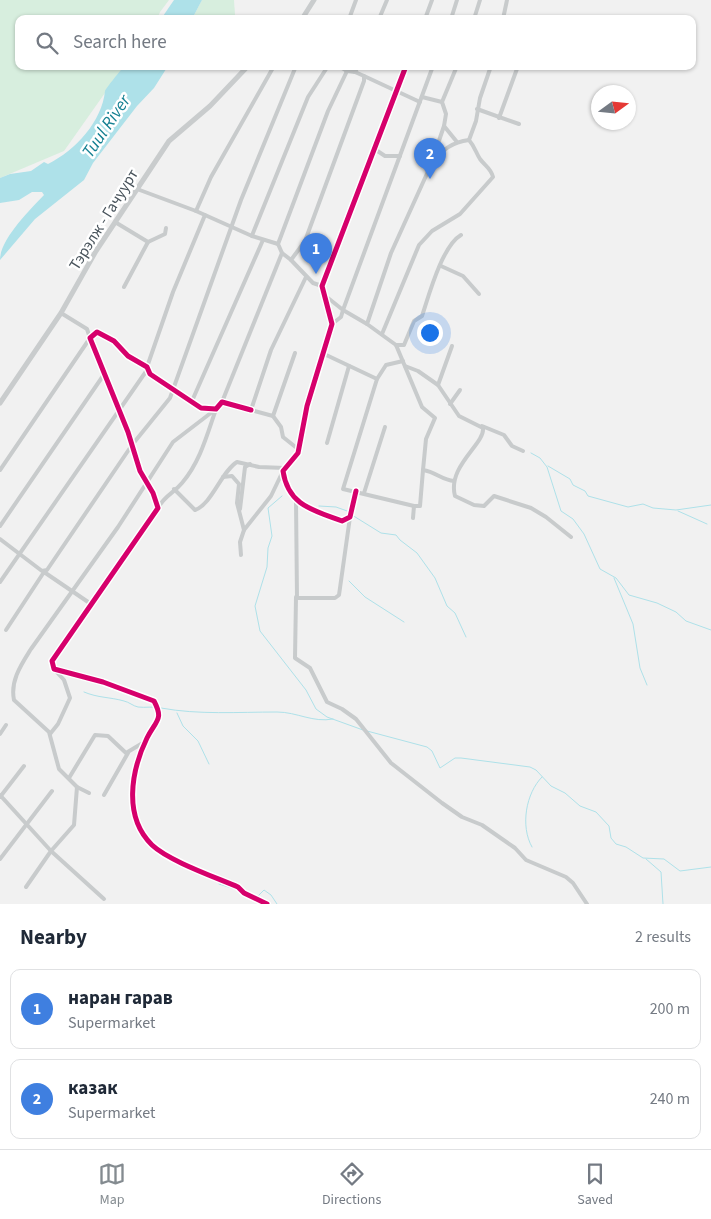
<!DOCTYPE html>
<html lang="en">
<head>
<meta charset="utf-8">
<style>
  :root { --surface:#fff; --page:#f2f2f3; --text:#1f2937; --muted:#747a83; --line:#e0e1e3; --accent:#848b90 }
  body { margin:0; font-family:"Source Sans 3",sans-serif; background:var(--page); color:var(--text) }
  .compass { position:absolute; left:591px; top:85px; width:45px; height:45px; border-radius:50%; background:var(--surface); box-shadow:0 1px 4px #0004; rotate:75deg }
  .you { position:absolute; left:429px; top:332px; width:18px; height:18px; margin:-12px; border:4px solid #fff; border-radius:50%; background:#1a73e8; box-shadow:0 0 0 8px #1a73e833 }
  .badge { display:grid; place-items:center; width:32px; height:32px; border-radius:50%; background:var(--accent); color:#fff; font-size:16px; font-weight:700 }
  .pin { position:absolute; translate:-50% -41px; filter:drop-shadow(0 1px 2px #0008) }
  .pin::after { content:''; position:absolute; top:26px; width:18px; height:15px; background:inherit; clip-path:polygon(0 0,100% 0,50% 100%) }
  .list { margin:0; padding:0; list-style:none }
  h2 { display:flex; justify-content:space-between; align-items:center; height:65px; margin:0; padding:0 20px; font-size:21px }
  h2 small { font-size:16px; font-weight:400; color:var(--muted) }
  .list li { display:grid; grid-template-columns:32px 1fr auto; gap:15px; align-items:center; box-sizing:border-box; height:80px; margin:0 10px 10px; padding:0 10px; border:1px solid var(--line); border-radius:10px }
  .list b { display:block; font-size:19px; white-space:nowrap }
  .list p { margin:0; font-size:16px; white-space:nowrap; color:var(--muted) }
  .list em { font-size:16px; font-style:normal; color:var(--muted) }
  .icon { flex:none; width:28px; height:28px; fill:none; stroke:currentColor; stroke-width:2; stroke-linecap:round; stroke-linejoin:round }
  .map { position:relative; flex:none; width:711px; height:904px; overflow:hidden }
  .search { position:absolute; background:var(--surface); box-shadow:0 1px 4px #0004; left:15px; right:15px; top:15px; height:55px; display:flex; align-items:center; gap:12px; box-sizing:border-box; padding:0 18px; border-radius:10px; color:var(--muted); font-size:19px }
  .sheet { height:245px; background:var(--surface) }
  nav { display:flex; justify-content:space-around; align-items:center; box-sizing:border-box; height:70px; border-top:1px solid var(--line); background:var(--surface); font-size:14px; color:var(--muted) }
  nav a { display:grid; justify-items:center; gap:2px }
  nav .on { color:var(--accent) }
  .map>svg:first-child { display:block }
  .green { fill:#d7eede }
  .water { fill:#aee1e9 }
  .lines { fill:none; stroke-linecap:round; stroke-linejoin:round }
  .stream { stroke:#aee1e9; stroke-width:1 }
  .minor { stroke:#c8cbcc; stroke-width:4 }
  .secondary { stroke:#c9cccd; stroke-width:5 }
  .cycleway-casing { stroke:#fff; stroke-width:8 }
  .cycleway { stroke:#d6006c; stroke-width:5 }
  .labels { text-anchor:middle; stroke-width:5; stroke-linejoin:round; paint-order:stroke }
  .street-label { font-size:16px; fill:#49545c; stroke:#fff }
  .water-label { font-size:18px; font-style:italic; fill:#168193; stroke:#fff }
</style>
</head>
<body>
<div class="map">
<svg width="711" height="904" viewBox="0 0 711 904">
  <rect width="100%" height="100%" fill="#f1f1f1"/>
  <g class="green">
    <polygon points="0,0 169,0 160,12 157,19 19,19 19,66 124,66 64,151 0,178"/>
    <polygon points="202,0 234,0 235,15 225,19 192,19"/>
  </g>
  <g class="water">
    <polygon points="174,0 202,0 192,19 161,19"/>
    <path d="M124,66H168L154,88L137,106L93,163L84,180L35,219L0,260C0,239 30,210 44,195L42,192H32L19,200L0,203V178L10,174L31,171L44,162L48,164C76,150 102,121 105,91C106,88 121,70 124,66Z"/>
  </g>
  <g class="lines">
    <g class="stream">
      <polyline points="531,453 540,458 547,467 561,511 573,519 584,534 600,569 616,578 629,595 657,603 676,612 686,621 711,630"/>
      <polyline points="548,466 570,479 573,485 585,491 588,496 628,507 643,504 653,508 676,510 711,505"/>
      <polyline points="282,496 268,508 272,536 268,548 267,567 255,606 260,631 306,690 316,709 327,717 363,730"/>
      <polyline points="319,506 336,507 350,512"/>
      <polyline points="678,511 707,524"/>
      <polyline points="352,515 381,533 396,535 400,540 417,553 435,578 447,606 455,613 466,637"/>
      <polyline points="614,578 633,624 640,668 647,685"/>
      <polyline points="349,581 365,597 404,622"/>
      <path d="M84,692C98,698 110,697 124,701C129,702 133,706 138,707C145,708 153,706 161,708C199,715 238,712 277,712C297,712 313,723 333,719"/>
      <polyline points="177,713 183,726 198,741 209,764"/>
      <polyline points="367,731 427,747 432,751 440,768 455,758 461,758 530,767 536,770 551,786 565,793 580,806 596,812 609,826 611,838 616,844 626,847 643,858 664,859 680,871 711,867"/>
      <path d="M532,847C520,826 526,793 542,777"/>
      <polyline points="646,859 661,872 663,904"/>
      <polyline points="219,884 238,890"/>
      <polyline points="252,895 258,896 264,890 271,895 277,904"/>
    </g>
    <g class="minor">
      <polyline points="349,19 356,0"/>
      <polyline points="379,19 387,0"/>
      <polyline points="425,19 432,0"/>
      <polyline points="451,19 457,0"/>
      <polyline points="474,19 480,0"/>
      <polyline points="503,19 507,0"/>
      <polyline points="339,66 347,71"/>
      <polyline points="364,76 420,102"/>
      <polyline points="422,97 442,102"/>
      <polyline points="477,109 519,124"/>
      <polyline points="499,118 518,66"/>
      <polyline points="444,126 457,142"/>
      <polyline points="373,148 385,156 400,156"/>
      <path d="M432,163C442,150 452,142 469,140"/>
      <polyline points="137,189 196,211 252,236"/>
      <polyline points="196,211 211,177 274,66"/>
      <polyline points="115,222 148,242 124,287"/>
      <polyline points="148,242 165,234 166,228"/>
      <polyline points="278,244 252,236 253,233 308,97 328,66"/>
      <polyline points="291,260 282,253 278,244 328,111 347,71 355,72"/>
      <polyline points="441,266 463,276 479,294"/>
      <polyline points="322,286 313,283 291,260 305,241 364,81 364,76 355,72 358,66"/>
      <polyline points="323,294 343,310 341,317 332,324"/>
      <polyline points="367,324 343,310 433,66"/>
      <path d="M382,334L419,245L432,231L460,214L493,177C491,168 485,166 480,159C476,153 475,147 469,140L476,121L480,98L491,66"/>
      <path d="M396,345H404L414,321L422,316C429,295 442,246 461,235"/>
      <polyline points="295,353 273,416 251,410 271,350 306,277"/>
      <polyline points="322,353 377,379 343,489 414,506"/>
      <path d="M405,366L418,371L438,385L459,416L483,428C485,444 447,466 455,496L474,505L484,506L494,496L531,508L546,517L571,537"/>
      <polyline points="147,367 173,292 205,215"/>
      <polyline points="377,379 386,365 403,361"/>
      <polyline points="438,385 452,346"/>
      <polyline points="192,401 263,240"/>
      <polyline points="222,402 282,253"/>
      <polyline points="450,404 460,390"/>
      <path d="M251,410L222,402L216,409L201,408L150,374L147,367L128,356L114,341L97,332L90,338L128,432L140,471L153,493L158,508L52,661L54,669L103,682L154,701C164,720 156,720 147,738C131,771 123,817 152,845C169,861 215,877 238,887L244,893L267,904"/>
      <polyline points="273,416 281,427 283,437 298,449"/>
      <polyline points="482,426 504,435 512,446 523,451"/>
      <polyline points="327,443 349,366"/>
      <polyline points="0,470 90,338 87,329 61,313"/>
      <polyline points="423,470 426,439 435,418 422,407 396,345 367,324 391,253 430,167 444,126 446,114 442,102 457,66"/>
      <polyline points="223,477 232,476 239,484 237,503 244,530 240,542 241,555"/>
      <path d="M174,489L195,510C212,504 221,472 237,462L259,467L285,468"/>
      <path d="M356,491L350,517L342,521C312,510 288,505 283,471L298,453L307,406L332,324L322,286L406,66"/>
      <polyline points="364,493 385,427"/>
      <polyline points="296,500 297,598 335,598 339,595 350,517"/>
      <path d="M158,508C165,495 173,494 182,483C200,462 207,435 216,409"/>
      <polyline points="240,509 245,467 250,464"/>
      <path d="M413,518L414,506H420L423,470C436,472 442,480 454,481"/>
      <polyline points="0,526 105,373"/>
      <polyline points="244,530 271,496 283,471"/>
      <polyline points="0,539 42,571 47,570 132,445 170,398 241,200 296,66"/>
      <polyline points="0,582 147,370"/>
      <polyline points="296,597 295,658 310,668 327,702 342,709 356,719 391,763 442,803 462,817 482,825 515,848 526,860 566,877 573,883 587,904"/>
      <polyline points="6,630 44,572 91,604"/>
      <polyline points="0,734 6,725"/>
      <polyline points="50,734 58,724 70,698 64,680 54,669"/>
      <polyline points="69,778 95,735 108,736 126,753 146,741"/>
      <polyline points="77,787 74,825 51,851 104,899"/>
      <path d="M89,793L77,787L59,769L49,732L14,700C10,681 21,665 31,649L118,527L173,442L216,409"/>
      <polyline points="0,795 51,851 26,887"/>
      <polyline points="104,795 128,753"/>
      <polyline points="0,797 24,766"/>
      <polyline points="0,859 52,791"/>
    </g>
    <g class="secondary">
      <polyline points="302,19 314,0"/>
      <polyline points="0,403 61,313 96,251 169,141 210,106 248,66"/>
    </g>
    <defs>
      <g id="cycleway">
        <path d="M251,410L222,402L216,409L201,408L150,374L147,367L128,356L114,341L97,332L90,338L128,432L140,471L153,493L158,508L52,661L54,669L103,682L154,701C164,720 156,720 147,738C131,771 123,817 152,845C169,861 215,877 238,887L244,893L267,904"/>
        <path d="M356,491L350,517L342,521C312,510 288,505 283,471L298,453L307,406L332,324L322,286L406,66"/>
      </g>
    </defs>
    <use href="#cycleway" class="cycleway-casing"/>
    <use href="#cycleway" class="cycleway"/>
  </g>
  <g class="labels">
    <g class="street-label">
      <text transform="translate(103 219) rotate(-58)" y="6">Тэрэлж - Гачуурт</text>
    </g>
    <g class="water-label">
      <text transform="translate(106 126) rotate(-56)" y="6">Tuul River</text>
    </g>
  </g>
</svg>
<svg class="compass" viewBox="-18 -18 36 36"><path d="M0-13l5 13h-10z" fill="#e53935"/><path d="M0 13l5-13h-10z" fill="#747a83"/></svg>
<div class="you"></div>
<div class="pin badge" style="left:316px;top:274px;background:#3f7fe0">1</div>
<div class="pin badge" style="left:430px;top:179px;background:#3f7fe0">2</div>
<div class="search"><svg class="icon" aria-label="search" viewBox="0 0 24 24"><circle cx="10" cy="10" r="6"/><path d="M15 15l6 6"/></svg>Search here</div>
</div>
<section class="sheet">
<h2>Nearby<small>2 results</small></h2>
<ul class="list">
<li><span class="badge" style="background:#3f7fe0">1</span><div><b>наран гарав</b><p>Supermarket</p></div><em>200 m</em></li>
<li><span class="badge" style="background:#3f7fe0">2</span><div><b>казак</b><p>Supermarket</p></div><em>240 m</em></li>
</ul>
</section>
<nav>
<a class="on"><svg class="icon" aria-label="map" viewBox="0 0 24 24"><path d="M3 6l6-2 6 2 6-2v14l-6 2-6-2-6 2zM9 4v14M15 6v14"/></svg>Map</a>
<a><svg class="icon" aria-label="directions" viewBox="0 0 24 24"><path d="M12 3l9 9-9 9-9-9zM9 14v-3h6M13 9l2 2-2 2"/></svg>Directions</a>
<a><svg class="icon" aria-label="saved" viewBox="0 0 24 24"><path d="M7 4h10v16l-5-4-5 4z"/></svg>Saved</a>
</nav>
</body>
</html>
